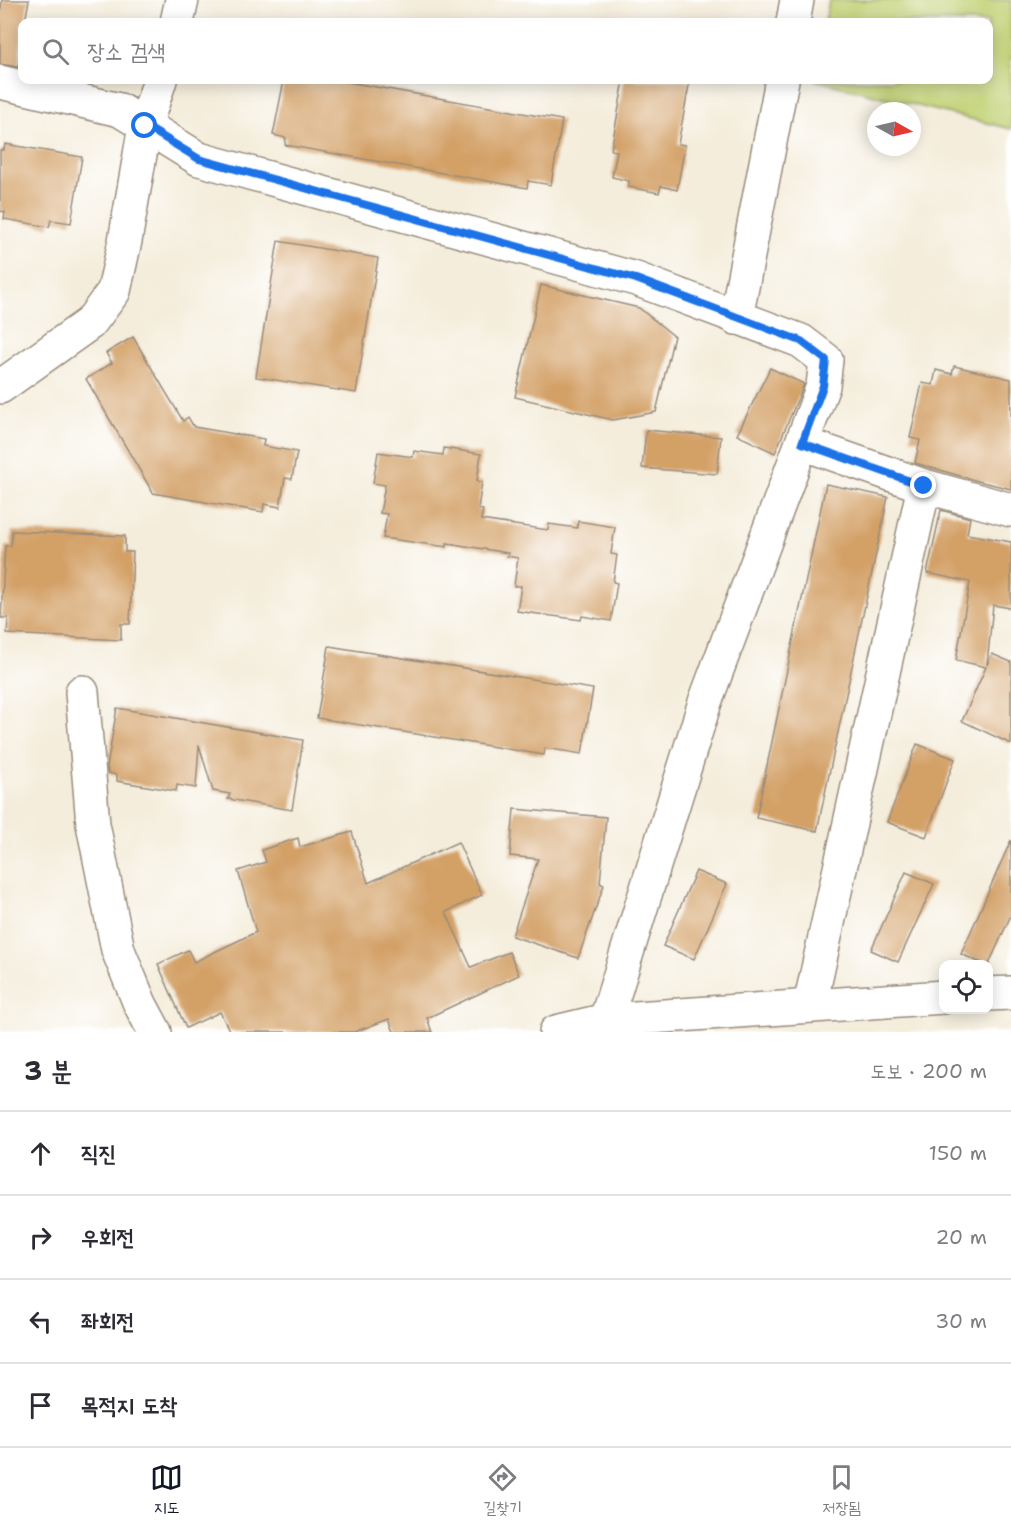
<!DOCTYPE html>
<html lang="ko">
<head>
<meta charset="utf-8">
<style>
  :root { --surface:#fff; --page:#f2f2f3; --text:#2b2b33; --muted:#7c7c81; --line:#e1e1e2; --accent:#111827 }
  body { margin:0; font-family:"Shantell Sans","Poor Story",sans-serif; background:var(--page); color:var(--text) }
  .controls { position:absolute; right:18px; bottom:18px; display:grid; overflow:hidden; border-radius:12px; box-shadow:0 3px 15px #0003 }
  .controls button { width:54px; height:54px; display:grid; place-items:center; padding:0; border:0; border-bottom:2px solid var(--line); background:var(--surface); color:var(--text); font:30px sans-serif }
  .compass { position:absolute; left:867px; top:102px; width:54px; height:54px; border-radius:50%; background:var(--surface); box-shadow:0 3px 15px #0003; rotate:98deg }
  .stop { position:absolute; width:18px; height:18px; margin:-14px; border:4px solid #1a73e8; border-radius:50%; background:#fff }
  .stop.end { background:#1a73e8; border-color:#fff; box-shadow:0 2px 6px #0008 }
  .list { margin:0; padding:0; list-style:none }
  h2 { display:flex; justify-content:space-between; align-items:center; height:78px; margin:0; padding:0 24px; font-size:26px }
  h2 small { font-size:20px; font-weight:400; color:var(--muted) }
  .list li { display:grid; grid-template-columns:39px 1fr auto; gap:18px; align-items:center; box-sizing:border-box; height:84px; padding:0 24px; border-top:2px solid var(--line) }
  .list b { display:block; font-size:22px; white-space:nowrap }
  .list em { font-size:20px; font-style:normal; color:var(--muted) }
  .icon { flex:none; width:33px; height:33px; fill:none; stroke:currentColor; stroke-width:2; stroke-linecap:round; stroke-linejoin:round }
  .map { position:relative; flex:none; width:1011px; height:1032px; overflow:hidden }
  .search { position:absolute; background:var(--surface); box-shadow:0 3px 15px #0003; left:18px; right:18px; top:18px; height:66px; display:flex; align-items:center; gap:15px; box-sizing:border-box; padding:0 21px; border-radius:12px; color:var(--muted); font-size:22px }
  .sheet { height:414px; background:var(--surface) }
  nav { display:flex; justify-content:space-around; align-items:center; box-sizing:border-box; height:84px; border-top:2px solid var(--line); background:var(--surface); font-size:16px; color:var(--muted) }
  nav a { display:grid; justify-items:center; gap:3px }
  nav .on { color:var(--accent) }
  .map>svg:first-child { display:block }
  .green { fill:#c0d072; stroke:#7e7d48; stroke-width:1.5 }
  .building { fill:#d3a066 }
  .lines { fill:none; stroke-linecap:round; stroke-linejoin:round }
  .minor-casing { stroke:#988c7c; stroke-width:36 }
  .minor { stroke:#fff; stroke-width:33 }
  .route { stroke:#1a73e8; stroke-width:8 }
</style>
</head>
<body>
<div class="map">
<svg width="1011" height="1032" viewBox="0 0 1011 1032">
  <rect width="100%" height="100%" fill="#fff"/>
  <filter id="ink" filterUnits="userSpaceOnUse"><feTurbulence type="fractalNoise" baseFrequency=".0167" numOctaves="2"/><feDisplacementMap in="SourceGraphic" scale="12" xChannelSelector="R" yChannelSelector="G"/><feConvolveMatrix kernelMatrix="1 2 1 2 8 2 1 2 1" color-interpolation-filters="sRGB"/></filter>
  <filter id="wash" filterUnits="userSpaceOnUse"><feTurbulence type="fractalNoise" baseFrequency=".008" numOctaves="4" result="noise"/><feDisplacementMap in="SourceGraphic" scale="24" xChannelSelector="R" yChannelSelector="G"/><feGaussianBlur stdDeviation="1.35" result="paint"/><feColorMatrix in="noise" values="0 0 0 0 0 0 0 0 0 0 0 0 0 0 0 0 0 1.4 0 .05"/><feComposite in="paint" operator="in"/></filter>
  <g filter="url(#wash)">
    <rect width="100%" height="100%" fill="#f4eddb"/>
    <polygon class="green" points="829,0 1011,0 1011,129 814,80 988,80 988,22 825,22"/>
    <g id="blocks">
      <g class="building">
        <polygon points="2,0 29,0 25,22 22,22 22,40 18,67 0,64 0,14"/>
        <polygon points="284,80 337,80 562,120 551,185 528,181 527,188 285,145 286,138 273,135"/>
        <polygon points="624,80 690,80 678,144 685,145 677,190 661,186 659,193 628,187 629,181 612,177 617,151 611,150"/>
        <polygon points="5,144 82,157 71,223 51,220 49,227 4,219 5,212 0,211 0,150 4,150"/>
        <polygon points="278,241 378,258 356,393 256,377"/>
        <polygon points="541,285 639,308 674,336 656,412 613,420 515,397"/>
        <polygon points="133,337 183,421 188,417 194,427 264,439 263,446 297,452 292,479 285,478 280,507 264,504 263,512 153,493 86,379 112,363 106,353"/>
        <polygon points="954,366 1011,379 1011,489 978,481 915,463 920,440 910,438 922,383 933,385 936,370 952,374"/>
        <polygon points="770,368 804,384 775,453 737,435"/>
        <polygon points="646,430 721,437 717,474 642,468"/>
        <polygon points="444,448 481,454 477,481 482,482 478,509 483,510 481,520 548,530 549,524 577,528 578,521 615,527 611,554 617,555 613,582 617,583 611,621 582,616 581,620 517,611 521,586 514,586 518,558 507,556 508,553 447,543 447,547 383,538 387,514 380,513 385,485 373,483 378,452 413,457 414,451 443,455"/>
        <polygon points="826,484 888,497 817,831 756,818"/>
        <polygon points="941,510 970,518 967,534 1011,542 1011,608 993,605 987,665 992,654 1011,662 1011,744 962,721 986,667 956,660 970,582 927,573"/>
        <polygon points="12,531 125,536 125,552 133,552 130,624 121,624 121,640 7,634 8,618 1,618 5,546 11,546"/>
        <polygon points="329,646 593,689 582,754 545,748 544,755 317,718"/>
        <polygon points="117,708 303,740 292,810 228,799 230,794 213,791 199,745 196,788 177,785 176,791 117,781 117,775 108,773 107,766"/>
        <polygon points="917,744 955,759 926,837 887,822"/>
        <polygon points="514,809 606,817 600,883 604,885 578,958 512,936 538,859 510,856"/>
        <polygon points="352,832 368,883 458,842 482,895 446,912 471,967 509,952 519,975 427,1018 432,1032 394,1032 389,1019 354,1032 230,1032 220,1012 186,1028 158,964 188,950 194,962 256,932 238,871 266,862 262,850 298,838 300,847"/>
        <polygon points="1011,840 1011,915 988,966 961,954"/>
        <polygon points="696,871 727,884 694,959 663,946"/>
        <polygon points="906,872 934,884 898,962 871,950"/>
      </g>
    </g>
  </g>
  <g filter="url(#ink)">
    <use href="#blocks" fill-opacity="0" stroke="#988c7c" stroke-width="1.5"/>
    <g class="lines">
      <defs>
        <g id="minor">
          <polyline points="177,22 182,0"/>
          <polyline points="793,22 797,0"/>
          <polyline points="0,82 120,110 199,159 636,279 801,341 826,360 823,386 705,702 606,1020 610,1032"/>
          <polyline points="736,318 782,80"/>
          <polyline points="0,387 90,323 114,291 125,241 145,126 160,80"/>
          <polyline points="802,443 924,486 1011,510"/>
          <polyline points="82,692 93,824 118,950 140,1004 155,1032"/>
          <polyline points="988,994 1011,993"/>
          <polyline points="810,1005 924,486"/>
          <polyline points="556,1032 606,1020 944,997"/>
        </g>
      </defs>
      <use href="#minor" class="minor-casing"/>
      <use href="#minor" class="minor"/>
    </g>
  </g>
  <g class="lines" filter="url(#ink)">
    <polyline class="route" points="145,126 199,159 636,279 801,341 826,360 823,386 802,443 924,486"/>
  </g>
</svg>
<div class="controls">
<button><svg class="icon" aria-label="locate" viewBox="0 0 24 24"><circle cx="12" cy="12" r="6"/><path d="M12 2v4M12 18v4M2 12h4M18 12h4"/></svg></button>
</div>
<svg class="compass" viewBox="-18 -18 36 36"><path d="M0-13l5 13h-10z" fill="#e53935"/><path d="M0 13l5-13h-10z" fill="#7c7c81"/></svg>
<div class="stop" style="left:145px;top:126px"></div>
<div class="stop end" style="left:924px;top:486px"></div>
<div class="search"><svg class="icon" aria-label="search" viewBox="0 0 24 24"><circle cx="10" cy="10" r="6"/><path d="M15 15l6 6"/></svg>장소 검색</div>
</div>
<section class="sheet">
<h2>3 분<small>도보 · 200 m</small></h2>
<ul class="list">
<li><svg class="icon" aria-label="ahead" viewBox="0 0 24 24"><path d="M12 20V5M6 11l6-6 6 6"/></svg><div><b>직진</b></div><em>150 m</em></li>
<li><svg class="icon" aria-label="right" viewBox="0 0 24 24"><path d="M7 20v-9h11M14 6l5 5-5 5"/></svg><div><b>우회전</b></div><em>20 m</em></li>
<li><svg class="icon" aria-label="left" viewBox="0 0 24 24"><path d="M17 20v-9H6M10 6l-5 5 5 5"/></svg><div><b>좌회전</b></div><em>30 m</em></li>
<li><svg class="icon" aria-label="arrive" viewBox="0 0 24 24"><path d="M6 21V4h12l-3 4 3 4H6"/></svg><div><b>목적지 도착</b></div></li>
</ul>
</section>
<nav>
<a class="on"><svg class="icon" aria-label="map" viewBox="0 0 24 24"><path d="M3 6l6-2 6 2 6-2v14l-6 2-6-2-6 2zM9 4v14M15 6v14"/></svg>지도</a>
<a><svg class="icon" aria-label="directions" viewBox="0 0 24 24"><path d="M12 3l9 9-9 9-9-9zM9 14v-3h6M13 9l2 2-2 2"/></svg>길찾기</a>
<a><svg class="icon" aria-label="saved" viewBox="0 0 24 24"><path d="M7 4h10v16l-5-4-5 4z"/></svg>저장됨</a>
</nav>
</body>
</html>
